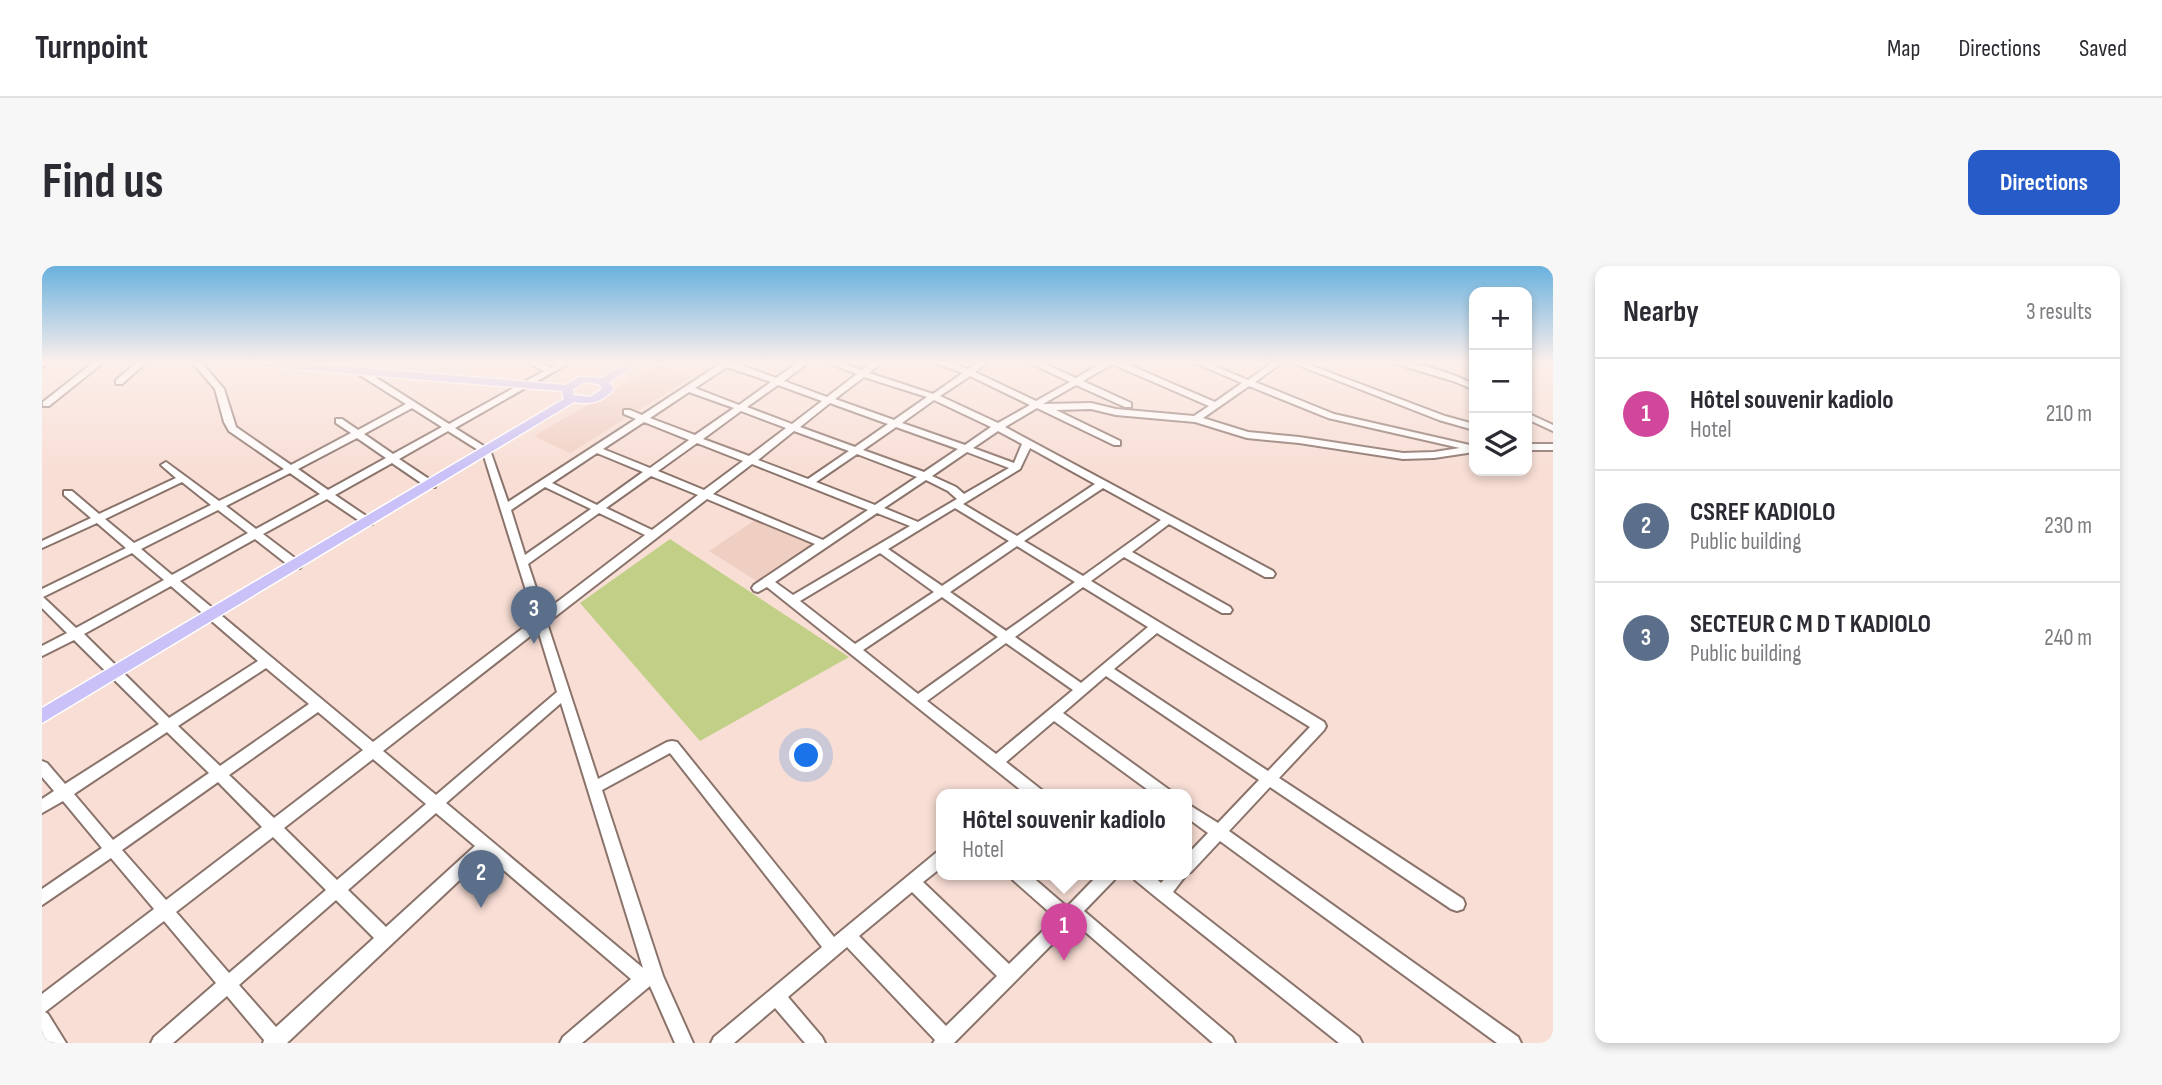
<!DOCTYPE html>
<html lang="en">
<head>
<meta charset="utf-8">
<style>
  :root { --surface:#fff; --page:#f7f7f7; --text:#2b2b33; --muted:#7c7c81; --line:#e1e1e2; --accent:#275bc8 }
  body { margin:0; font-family:"Sofia Sans Condensed",sans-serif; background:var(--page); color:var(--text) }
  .controls { position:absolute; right:21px; top:21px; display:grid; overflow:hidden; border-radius:14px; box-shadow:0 4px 10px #0003 }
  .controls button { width:63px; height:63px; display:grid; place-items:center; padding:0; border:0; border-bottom:2px solid var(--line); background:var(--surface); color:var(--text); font:35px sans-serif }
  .you { position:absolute; left:765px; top:490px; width:24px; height:24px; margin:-18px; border:5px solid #fff; border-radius:50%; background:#1a73e8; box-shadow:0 0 0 10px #1a73e833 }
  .badge { display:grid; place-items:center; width:46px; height:46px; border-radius:50%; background:var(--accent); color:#fff; font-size:23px; font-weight:700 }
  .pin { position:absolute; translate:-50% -58px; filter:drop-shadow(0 2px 4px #0008) }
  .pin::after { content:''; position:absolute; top:37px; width:24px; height:21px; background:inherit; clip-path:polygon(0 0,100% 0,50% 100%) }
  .popup { position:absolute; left:894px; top:523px; width:256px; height:91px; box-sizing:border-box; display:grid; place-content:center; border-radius:14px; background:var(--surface); filter:drop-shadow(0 2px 5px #0005); font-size:23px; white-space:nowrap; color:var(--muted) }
  .popup b { font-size:26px; color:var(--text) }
  .popup::after { content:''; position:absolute; left:50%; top:100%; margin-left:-14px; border:14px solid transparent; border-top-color:var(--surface) }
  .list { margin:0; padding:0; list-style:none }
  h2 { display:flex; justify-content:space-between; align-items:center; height:91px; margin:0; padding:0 28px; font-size:30px }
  h2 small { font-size:23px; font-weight:400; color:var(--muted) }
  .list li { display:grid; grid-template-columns:46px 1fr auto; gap:21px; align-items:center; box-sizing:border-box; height:112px; padding:0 28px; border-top:2px solid var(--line) }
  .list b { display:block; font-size:26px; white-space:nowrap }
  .list p { margin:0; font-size:23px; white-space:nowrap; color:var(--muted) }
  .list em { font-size:23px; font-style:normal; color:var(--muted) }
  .icon { flex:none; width:38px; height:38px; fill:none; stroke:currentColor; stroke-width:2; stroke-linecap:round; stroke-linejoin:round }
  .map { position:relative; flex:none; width:1511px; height:777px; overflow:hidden; border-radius:14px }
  header { display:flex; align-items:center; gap:42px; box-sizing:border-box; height:98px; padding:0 35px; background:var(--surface); border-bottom:2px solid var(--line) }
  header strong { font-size:33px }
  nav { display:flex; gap:38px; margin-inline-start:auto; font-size:24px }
  .intro { display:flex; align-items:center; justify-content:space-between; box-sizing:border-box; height:168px; padding:0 42px }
  h1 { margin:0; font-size:49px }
  .button { padding:18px 32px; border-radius:14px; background:var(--accent); color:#fff; font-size:24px; font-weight:700 }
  main { display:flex; gap:42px; padding:0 42px }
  aside { flex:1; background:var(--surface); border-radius:14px; box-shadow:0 4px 10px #0003 }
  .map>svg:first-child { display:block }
  .built { fill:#f0cfc3 }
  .green { fill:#c1d086 }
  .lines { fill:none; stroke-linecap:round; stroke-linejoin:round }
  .minor-casing { stroke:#8a736b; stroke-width:4 }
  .major-casing { stroke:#fff; stroke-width:3 }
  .minor { fill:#fff; fill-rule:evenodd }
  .major { fill:#c9c1f7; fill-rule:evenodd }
</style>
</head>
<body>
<header>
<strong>Turnpoint</strong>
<nav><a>Map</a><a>Directions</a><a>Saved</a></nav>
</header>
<div class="intro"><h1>Find us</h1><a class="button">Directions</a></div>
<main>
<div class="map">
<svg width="1511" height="777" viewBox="0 0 1511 777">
  <rect width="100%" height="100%" fill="#f8ded5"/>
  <g class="built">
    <polygon points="616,98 650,111 528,187 492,170"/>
    <polygon points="716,252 773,279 716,316 667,285"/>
  </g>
  <polygon class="green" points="628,273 807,391 658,475 538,337"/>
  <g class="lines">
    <defs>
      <g id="minor">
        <polygon points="0,96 7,96 0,101"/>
        <polygon points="52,96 62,96 7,140 1,140 1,136"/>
        <polygon points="96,96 105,96 80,118 74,118 74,114"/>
        <path d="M150,96H159L182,123L194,161L249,199L309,167L294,157V153H300L316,164L364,138L313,106V102H319L407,158L502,105L485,96H497L509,102L518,96H529L413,162L448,184L466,236L594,153L582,148V144H588L600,149L678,98L676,96H691L734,112L757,96H767L742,115L785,131L815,108L783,96H796L820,104L830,96H840L827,107L891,128L921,107L891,96H905L926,103L936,96H946L933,106L994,135L1028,116L986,96H998L1034,112L1061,96H1080L1173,136L1200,117L1151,96H1163L1206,114L1231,96H1241L1213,116L1292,148L1432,180V186L1392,192L1361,193L1257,177L1205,172L1153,156L1074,149L1049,143L1014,144L1078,175V179H1072L995,142L963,161L1231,305L1233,308L1231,311H1223L1127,258L1090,286L1188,341L1190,344L1188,347H1180L1082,291L1049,315L1282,456L1284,460L1282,464L1237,512L1421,633L1423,638L1421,643L1415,645L1409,643L1228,521L1187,565L1476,771L1479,777H1455L1178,575L1149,606L1144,608V590L1166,567L1144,551V537L1176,557L1217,514L1064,410L1021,447L1129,525L1131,529H1113L1012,455L964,496L1001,525L1003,529H985L725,321L716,326L712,325L710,322L712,319L773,278L665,233L505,357L556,513L625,476L630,475L635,476L792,671L895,586L900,584V601L881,616L967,698L1014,652L971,614L968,609H988L1025,641L1056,609H1075L1072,614L1042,645L1190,771L1193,777H1171L1032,656L912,777H891L893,774L805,681L746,731L780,771L783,777H763L733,742L692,777H669L672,771L780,681L628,487L560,524L621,710L651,777H633L608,720L540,777H518L521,771L589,713L444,589L245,777H221L222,774L185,730L131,777H109L112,771L174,717L122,655L3,746L6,748L24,777H5L0,770V728L112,643L69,592L0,639V623L60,582L21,535L0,547V533L12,525L0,511V495L5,497L23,518L117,458L32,374L0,390V380L25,367L0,342V323L84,282L55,257L0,282V275L49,252L22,229V225H30L57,248L134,212L119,199L124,196L177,235L242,203L187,165L182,156L173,123ZM1070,98L1167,140L1152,150L1074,143L1049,137L1001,138L1034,119L1083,141H1089V137L1041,115ZM685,101L729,116L697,139L653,122ZM928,110L988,139L956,157L898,130ZM822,111L885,131L852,154L793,133ZM736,119L780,135L750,158L705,141ZM1207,120L1286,152L1418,182L1392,186L1361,187L1257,171L1206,166L1161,152ZM647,126L692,142L653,169L608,152ZM892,134L949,161L923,179L860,157ZM788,137L846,158L813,181L758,161ZM370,142L400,161L351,188L322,168ZM699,145L744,162L707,190L661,173ZM602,156L647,174L608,202L561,183ZM854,161L916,183L882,206L821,184ZM406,165L441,187L493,353L331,476L138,315L213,273L250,302H258L260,299L258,296L221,268L285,233L322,258H330V254L293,229L350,197L385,221H393V217L357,193ZM752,165L807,185L766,213L716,194ZM956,165L980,178L972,197L931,182ZM315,172L344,192L286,224L256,203ZM655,177L701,195L662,224L616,205ZM988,182L1053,218L975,270L921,238L978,203ZM925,186L967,202L922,228L914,221L890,210ZM555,187L601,206L555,239L510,217ZM815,188L875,211L833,239L774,216ZM710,198L826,244L781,274L671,228ZM248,207L278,228L214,263L184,240ZM609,210L656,229L610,264L564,242ZM884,214L906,225L915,233L876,256L842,242ZM140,216L169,239L92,277L63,253ZM503,221L549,243L483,289L469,244ZM1061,222L1119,254L1041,310L982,275ZM913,242L967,275L900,320L846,283ZM176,244L206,267L130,309L99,283ZM557,247L603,269L502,346L486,298ZM835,247L868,260L751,329L733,316ZM975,280L1033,316L964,365L908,326ZM90,287L122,314L34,362L1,331ZM838,287L892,326L813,378L758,335ZM129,320L216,395L127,452L42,368ZM1041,321L1106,361L1039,417L973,371ZM900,331L956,371L876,428L821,384ZM496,364L515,426L394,529L341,485ZM1115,367L1268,461L1226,505L1072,403ZM964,377L1031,424L954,488L885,435ZM224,402L267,438L178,500L136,460ZM519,437L601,702L404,537ZM276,446L321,484L232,552L187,509ZM125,466L167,507L71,574L32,528ZM331,493L384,538L295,614L242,562ZM176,516L220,561L124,634L80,584ZM394,547L433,580L344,661L306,624ZM231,571L284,624L187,707L134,646ZM870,626L955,710L904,760L817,670ZM294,634L332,672L234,761L197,719Z"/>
        <polygon points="1248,96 1260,96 1403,150 1432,158 1432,164 1397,154"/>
        <path d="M1348,96C1375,96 1407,106 1432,118V124L1414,116Z"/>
        <polygon points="1485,147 1511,159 1511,165 1485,153"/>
        <rect x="1485" y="178" width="26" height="6"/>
        <polygon points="1090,609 1110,609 1119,617 1126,609 1144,609 1131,626 1317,771 1320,777 1297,777 1115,632 1093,614"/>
      </g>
      <path id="major" d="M202,96H250L523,119L537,111L559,112L588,96H602L567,116L572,123C561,136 548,139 532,136L0,457V442L522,133L520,125L207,99ZM543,116L557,118L560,123L548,131L531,129V123Z"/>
    </defs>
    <use href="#minor" class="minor-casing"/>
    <use href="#major" class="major-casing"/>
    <use href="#minor" class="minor"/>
    <use href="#major" class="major"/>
  </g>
  <linearGradient id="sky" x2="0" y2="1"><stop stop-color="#6ab1de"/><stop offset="0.47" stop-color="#fcf0ec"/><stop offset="1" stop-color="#fcf0ec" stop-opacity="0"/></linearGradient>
  <rect width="1511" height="205" fill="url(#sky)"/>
</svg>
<div class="controls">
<button>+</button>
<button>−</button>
<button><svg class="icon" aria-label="layers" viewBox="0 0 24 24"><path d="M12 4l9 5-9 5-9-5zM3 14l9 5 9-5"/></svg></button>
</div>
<div class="you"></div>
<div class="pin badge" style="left:1022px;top:695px;background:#d1479c">1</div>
<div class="popup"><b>Hôtel souvenir kadiolo</b>Hotel</div>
<div class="pin badge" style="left:439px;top:642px;background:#5c6f8a">2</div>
<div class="pin badge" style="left:492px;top:378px;background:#5c6f8a">3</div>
</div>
<aside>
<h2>Nearby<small>3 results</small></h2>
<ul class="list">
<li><span class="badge" style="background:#d1479c">1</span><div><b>Hôtel souvenir kadiolo</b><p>Hotel</p></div><em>210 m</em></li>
<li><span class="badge" style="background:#5c6f8a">2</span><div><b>CSREF KADIOLO</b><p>Public building</p></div><em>230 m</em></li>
<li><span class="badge" style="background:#5c6f8a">3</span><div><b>SECTEUR C M D T KADIOLO</b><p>Public building</p></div><em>240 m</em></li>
</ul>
</aside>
</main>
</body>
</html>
